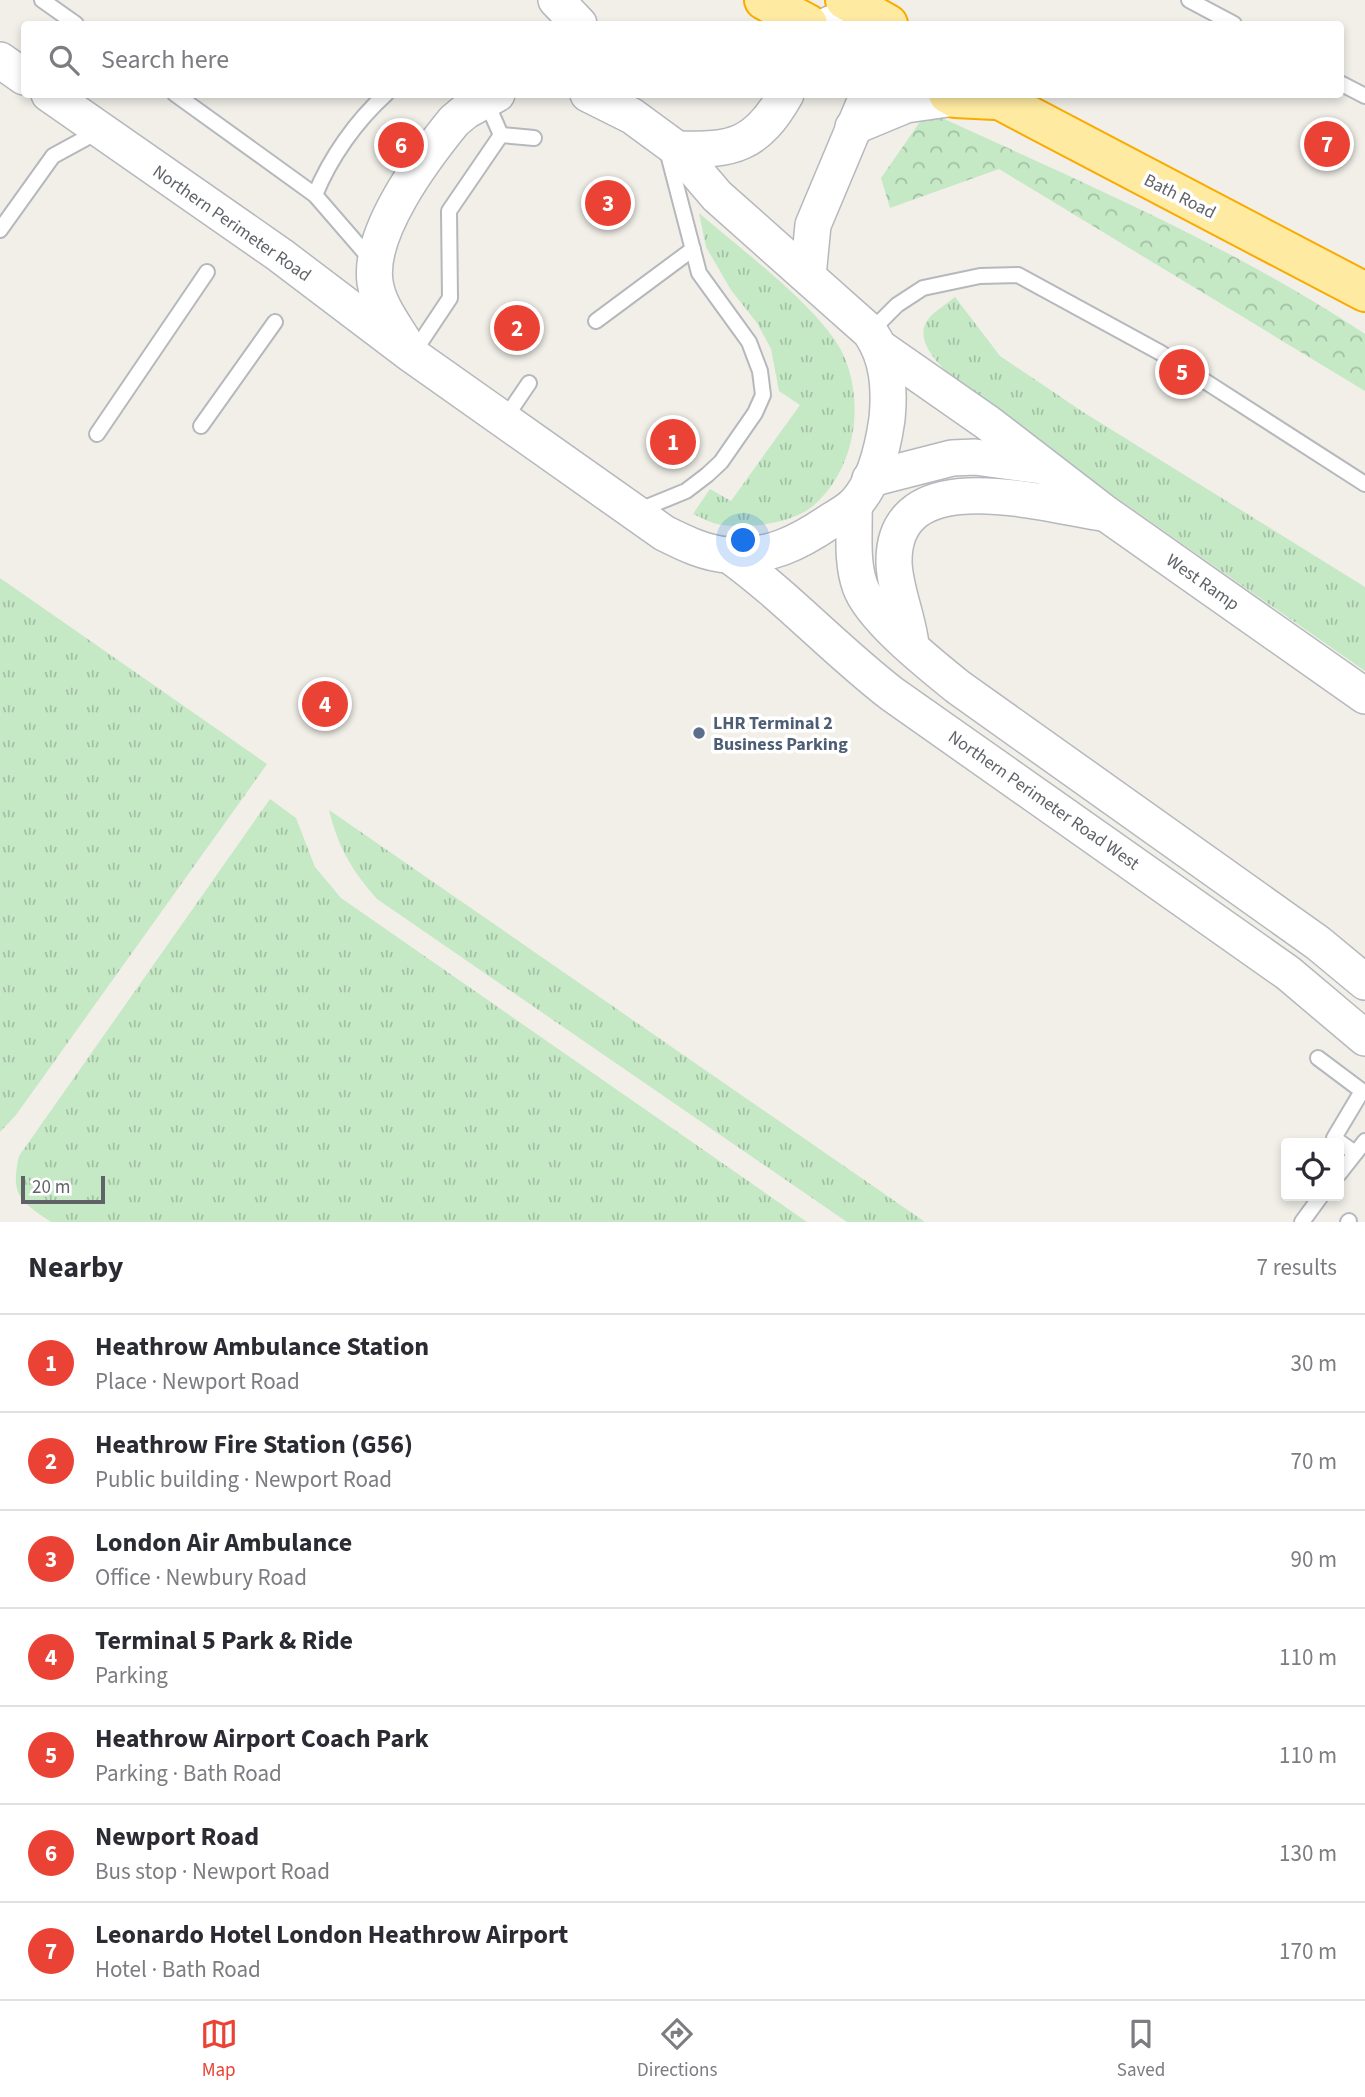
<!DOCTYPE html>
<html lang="en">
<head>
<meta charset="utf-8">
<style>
  :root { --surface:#fff; --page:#f7f7f7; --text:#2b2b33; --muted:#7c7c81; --line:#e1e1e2; --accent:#ea4335 }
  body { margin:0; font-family:"Source Sans 3",sans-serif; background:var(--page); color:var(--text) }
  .controls { position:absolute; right:21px; bottom:21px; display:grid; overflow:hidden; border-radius:7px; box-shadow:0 4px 10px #0003 }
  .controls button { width:63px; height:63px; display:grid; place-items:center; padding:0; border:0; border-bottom:2px solid var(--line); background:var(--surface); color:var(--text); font:35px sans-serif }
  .scale { position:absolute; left:21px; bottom:18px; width:84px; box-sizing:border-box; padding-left:7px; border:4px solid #5f6368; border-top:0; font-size:19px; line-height:24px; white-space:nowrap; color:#5f6368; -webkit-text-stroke:5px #fff; paint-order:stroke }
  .you { position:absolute; left:744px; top:541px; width:24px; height:24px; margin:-18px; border:5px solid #fff; border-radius:50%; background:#1a73e8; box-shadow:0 0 0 10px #1a73e833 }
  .badge { display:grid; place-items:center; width:46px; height:46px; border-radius:50%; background:var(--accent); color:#fff; font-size:23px; font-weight:700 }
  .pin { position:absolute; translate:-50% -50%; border:4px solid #fff; box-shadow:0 2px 7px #0006 }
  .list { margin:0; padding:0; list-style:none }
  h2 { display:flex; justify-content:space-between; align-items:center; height:91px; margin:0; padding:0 28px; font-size:30px }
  h2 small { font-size:23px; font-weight:400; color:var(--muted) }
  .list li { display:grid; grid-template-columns:46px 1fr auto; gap:21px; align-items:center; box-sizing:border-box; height:98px; padding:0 28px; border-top:2px solid var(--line) }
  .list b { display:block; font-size:26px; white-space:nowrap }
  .list p { margin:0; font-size:23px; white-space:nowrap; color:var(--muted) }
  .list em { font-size:23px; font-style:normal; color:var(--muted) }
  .icon { flex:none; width:38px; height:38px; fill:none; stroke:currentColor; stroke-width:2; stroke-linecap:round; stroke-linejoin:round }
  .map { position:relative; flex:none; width:1365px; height:1222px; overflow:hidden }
  .search { position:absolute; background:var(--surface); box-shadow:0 4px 10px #0003; left:21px; right:21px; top:21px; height:77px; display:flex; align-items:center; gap:18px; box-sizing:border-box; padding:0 24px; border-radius:7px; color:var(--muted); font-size:26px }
  .sheet { height:777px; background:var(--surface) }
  nav { display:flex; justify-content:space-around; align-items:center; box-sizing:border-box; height:98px; border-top:2px solid var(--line); background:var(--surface); font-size:19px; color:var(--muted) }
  nav a { display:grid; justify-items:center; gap:4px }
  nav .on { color:var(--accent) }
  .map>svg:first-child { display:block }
  .grass { fill:url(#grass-tufts) }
  .forest { fill:url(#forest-crowns) }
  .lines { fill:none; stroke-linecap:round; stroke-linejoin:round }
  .service-casing { stroke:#b5b8bc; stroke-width:18 }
  .tertiary-casing { stroke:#b5b8bc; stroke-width:38 }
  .trunk-casing { stroke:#f9ab00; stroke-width:42 }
  .service { stroke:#fff; stroke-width:14 }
  .tertiary { stroke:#fff; stroke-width:35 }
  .trunk { stroke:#feeaa1; stroke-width:38 }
  .service-dot { fill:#5c6f8a; stroke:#fff; stroke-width:2.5 }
  .labels { text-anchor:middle; stroke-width:7; stroke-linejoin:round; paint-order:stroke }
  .street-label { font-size:18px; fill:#5f6368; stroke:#fff }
  .service-label { font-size:18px; font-weight:bold; fill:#4e5e75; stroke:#fff; text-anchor:start }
</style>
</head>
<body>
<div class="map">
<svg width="1365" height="1222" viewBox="0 0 1365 1222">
  <defs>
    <pattern id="grass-tufts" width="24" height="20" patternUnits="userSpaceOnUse" patternTransform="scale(1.75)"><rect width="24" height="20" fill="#c5e8c5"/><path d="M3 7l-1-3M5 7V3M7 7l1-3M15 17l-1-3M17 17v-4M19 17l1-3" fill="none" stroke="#a3c0a4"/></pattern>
    <pattern id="forest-crowns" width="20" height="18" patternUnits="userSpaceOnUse" patternTransform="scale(1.75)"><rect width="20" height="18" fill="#c5e8c5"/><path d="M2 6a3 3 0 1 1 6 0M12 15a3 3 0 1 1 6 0" fill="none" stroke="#a3c0a4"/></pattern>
  </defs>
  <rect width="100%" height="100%" fill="#f1efe8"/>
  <g class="grass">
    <path d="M699,213C738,247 823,310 843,354C865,402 856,468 814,505C794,523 749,529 723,525C713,524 702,518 693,514L710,489L731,501L800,405L779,391L771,349L757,323L731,290L706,247Z"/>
    <path d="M955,297L1000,356L1083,412L1365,587V671L976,400C960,381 906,346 929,318C936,310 947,304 955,297Z"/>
    <polygon points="0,578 267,764 16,1115 0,1132"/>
    <path d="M270,799L296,818L315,867L341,898L807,1222H51C20,1201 10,1195 19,1156Z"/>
    <path d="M329,810L925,1222H847L377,899C352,871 338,847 329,810Z"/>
  </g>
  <path class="forest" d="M942,118C1086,184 1232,246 1365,334V391L999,169L890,208L881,178L922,119Z"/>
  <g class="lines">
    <defs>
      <g id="service">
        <polyline points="42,0 76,24"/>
        <polyline points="1189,0 1234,24"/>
        <polyline points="1340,83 1365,96"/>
        <polyline points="175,94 315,195 373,262"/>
        <polyline points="486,101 501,135"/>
        <path d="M315,195C330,158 356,121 386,94"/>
        <polyline points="0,230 53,156 97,132"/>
        <polyline points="596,321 693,249"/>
        <polyline points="870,332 897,305 923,288 980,276 1018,275 1161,353 1365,484"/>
        <polyline points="412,355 450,298 449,211 501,135 534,138"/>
        <polyline points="504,420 529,383"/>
        <polyline points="201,426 275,322"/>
        <polyline points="97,434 207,272"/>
        <polyline points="637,511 686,491 707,475 721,462 755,413 763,395 760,371 749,342 699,273 668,154"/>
        <polyline points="1318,1058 1362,1091 1334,1138 1355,1153"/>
        <polyline points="1339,1174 1365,1141"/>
        <polyline points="1302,1222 1321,1196"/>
        <polyline points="1348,1222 1349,1221"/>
      </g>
      <g id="tertiary">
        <polyline points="556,0 579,24"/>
        <polyline points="830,24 863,11 871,24"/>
        <polyline points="0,60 24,77"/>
        <path d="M49,94L280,255L412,355L664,533C684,543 706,554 729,555C768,558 798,543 829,522C837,517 848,511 855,504C875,483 883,447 887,419C890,388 888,358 870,332L717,196L677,149L632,116L588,94"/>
        <polyline points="853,127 906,105 955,98"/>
        <path d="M677,149C734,151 757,145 786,94"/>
        <polyline points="808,276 813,225 868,94"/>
        <path d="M403,340C392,322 378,304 375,282C368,232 423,159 454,121L466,111L497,94"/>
        <polyline points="882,349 988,423 1105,513 1365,696"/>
        <polyline points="870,479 952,458 975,457 1041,466"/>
        <path d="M854,505C855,531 851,561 860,586C871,618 931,665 958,687L1318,943L1365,982"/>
        <path d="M729,555C787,597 835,650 892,694L1288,973L1365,1038"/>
        <path d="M911,645C908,617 894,587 894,561C894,460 1043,504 1102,513"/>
      </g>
      <g id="trunk">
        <polyline points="764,0 808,24"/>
        <polyline points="845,0 888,24"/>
        <polyline points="948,94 955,98 995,100"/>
        <polyline points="988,94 1365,292"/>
      </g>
    </defs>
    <use href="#service" class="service-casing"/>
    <use href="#tertiary" class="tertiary-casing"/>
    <use href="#trunk" class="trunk-casing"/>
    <use href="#service" class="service"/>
    <use href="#tertiary" class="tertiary"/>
    <use href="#trunk" class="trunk"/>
  </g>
  <circle class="service-dot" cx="699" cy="733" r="7"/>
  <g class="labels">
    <g class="street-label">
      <text transform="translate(1180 196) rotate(27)" y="6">Bath Road</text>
      <text transform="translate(232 223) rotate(35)" y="6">Northern Perimeter Road</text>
      <text transform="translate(1203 582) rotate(35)" y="6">West Ramp</text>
      <text transform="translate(1044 800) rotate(35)" y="6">Northern Perimeter Road West</text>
    </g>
    <g class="service-label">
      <text x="713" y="729">LHR Terminal 2<tspan x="713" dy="21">Business Parking</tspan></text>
    </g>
  </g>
</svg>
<div class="controls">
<button><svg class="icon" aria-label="locate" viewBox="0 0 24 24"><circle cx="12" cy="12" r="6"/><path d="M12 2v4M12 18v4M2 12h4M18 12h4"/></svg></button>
</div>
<div class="scale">20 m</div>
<div class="you"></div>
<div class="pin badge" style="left:673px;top:442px">1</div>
<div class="pin badge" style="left:517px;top:328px">2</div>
<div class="pin badge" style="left:608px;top:203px">3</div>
<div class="pin badge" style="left:325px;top:704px">4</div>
<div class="pin badge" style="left:1182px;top:372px">5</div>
<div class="pin badge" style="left:401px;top:145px">6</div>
<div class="pin badge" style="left:1327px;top:144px">7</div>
<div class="search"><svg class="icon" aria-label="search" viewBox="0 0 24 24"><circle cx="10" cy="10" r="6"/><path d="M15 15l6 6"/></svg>Search here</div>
</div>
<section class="sheet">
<h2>Nearby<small>7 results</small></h2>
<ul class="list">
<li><span class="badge">1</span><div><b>Heathrow Ambulance Station</b><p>Place · Newport Road</p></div><em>30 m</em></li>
<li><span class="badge">2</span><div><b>Heathrow Fire Station (G56)</b><p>Public building · Newport Road</p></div><em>70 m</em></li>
<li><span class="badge">3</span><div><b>London Air Ambulance</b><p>Office · Newbury Road</p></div><em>90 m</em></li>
<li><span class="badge">4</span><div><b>Terminal 5 Park &amp; Ride</b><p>Parking</p></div><em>110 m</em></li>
<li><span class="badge">5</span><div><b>Heathrow Airport Coach Park</b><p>Parking · Bath Road</p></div><em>110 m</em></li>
<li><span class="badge">6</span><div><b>Newport Road</b><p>Bus stop · Newport Road</p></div><em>130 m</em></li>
<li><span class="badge">7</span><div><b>Leonardo Hotel London Heathrow Airport</b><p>Hotel · Bath Road</p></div><em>170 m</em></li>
</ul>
</section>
<nav>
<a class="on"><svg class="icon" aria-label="map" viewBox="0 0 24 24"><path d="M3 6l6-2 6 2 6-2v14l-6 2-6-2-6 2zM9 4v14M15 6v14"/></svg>Map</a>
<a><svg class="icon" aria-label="directions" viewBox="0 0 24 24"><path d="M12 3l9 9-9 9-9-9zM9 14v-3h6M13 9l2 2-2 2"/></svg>Directions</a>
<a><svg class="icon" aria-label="saved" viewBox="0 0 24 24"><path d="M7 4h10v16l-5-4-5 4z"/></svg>Saved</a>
</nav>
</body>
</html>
